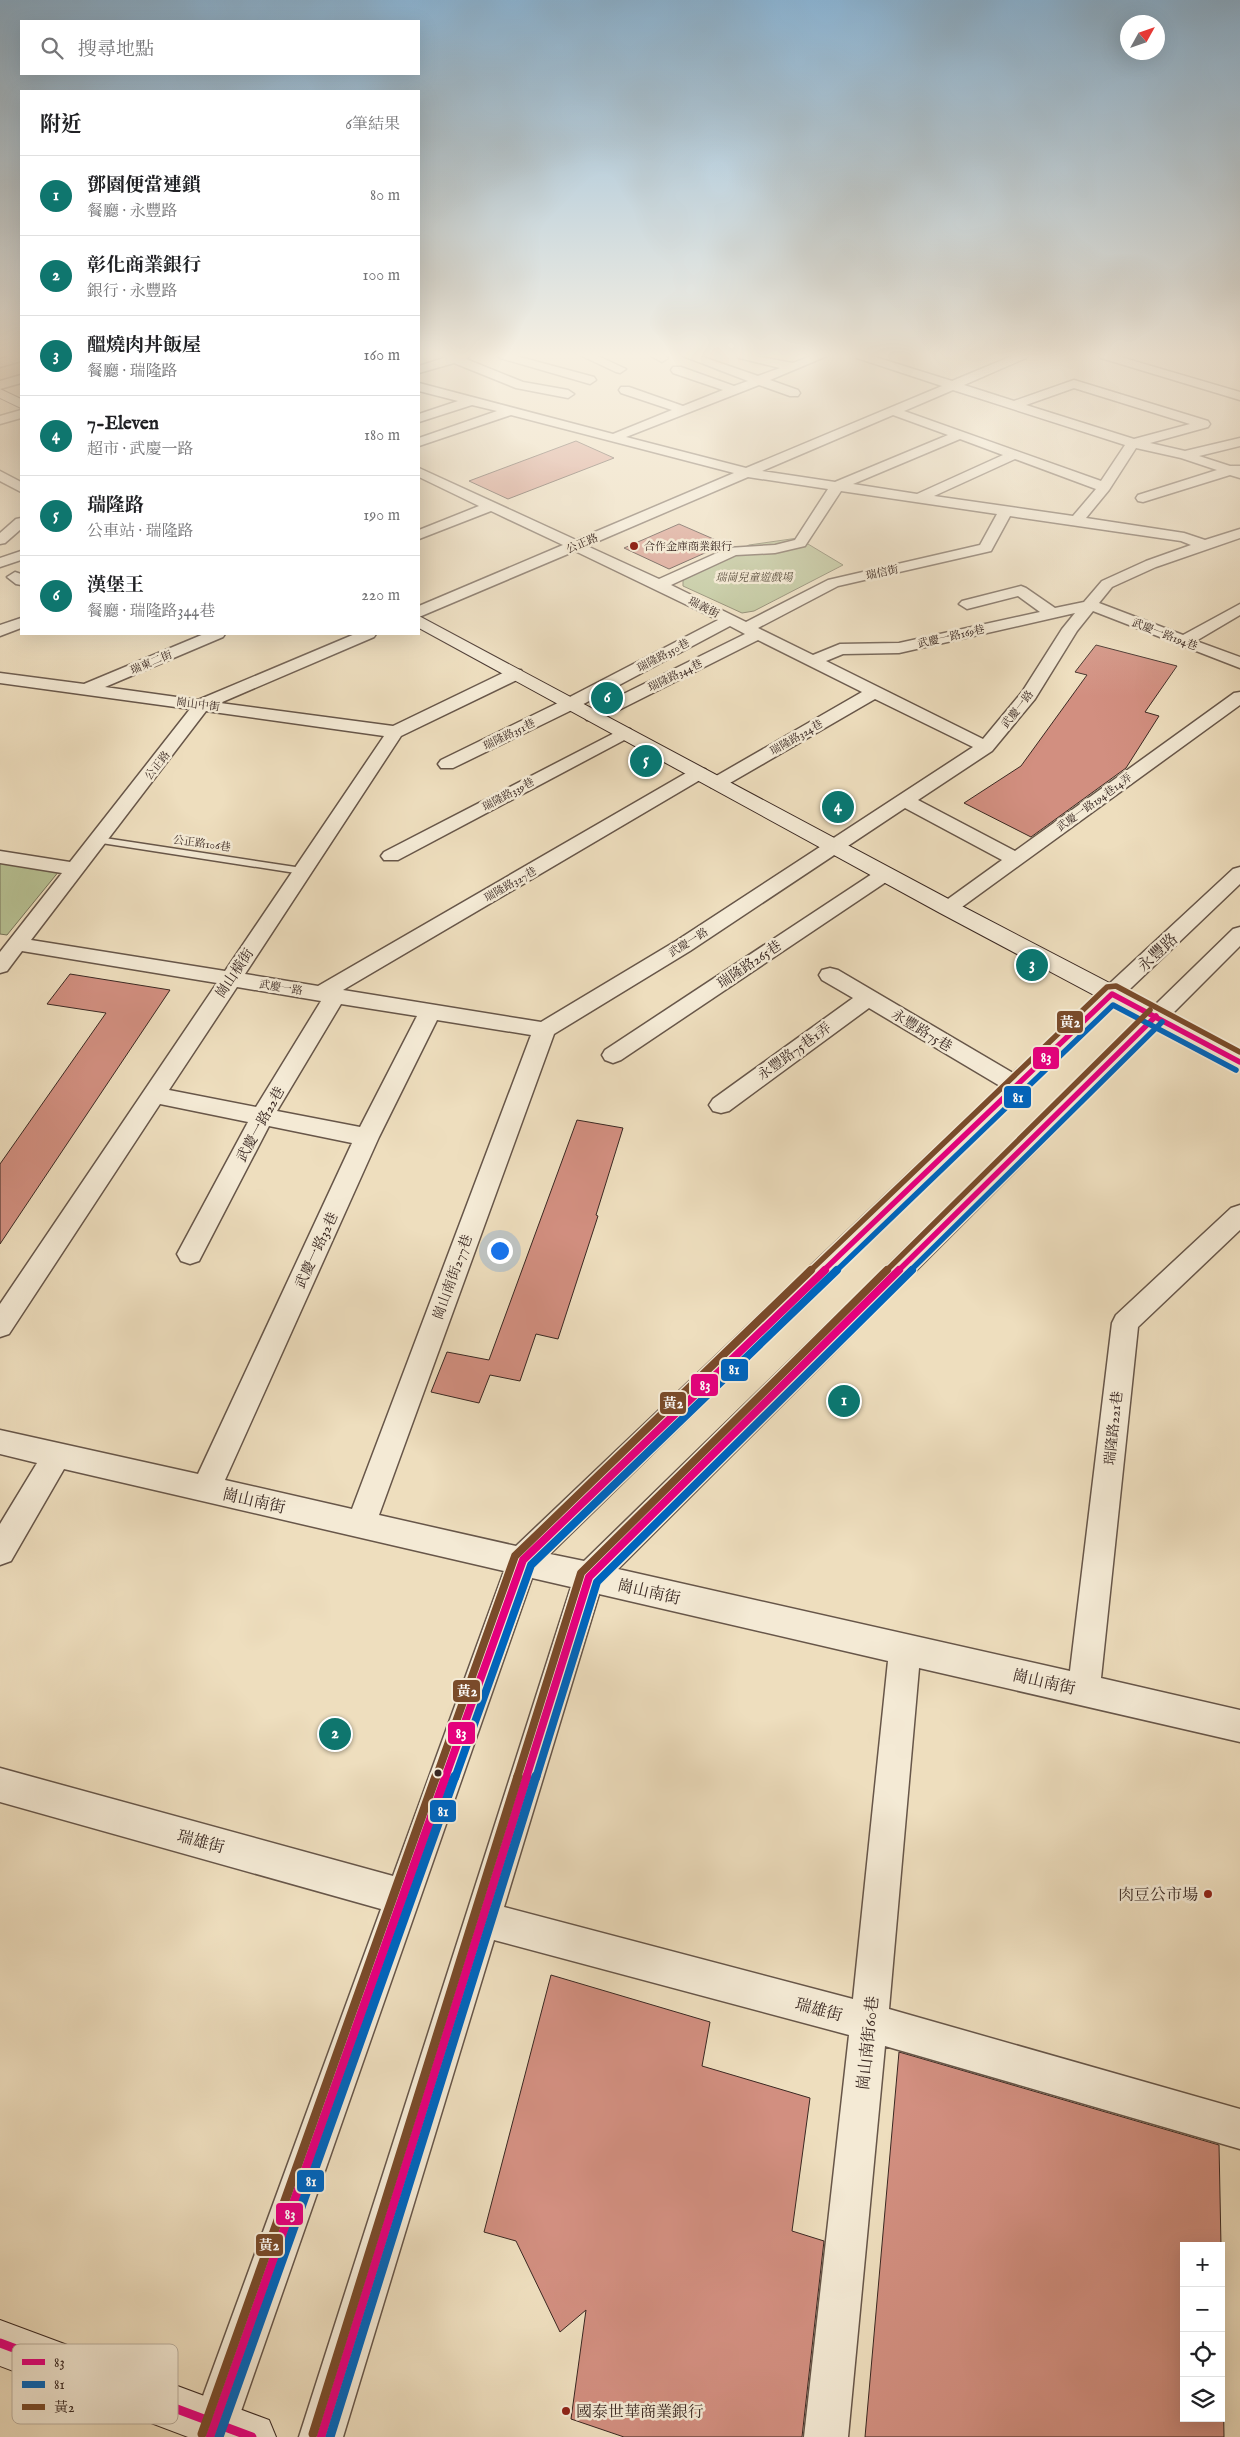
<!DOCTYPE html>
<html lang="zh-TW">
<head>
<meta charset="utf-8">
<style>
  :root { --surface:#fff; --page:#f2f2f2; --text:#202124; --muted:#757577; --line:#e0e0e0; --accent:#0f766e }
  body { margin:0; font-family:"IM FELL English","Noto Serif TC",serif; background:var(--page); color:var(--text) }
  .controls { position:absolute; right:15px; bottom:15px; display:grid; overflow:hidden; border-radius:0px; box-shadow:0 5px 20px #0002 }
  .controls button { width:45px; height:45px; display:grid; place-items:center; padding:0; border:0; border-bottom:1px solid var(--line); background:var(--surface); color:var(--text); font:25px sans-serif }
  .compass { position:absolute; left:1120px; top:15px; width:45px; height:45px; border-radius:50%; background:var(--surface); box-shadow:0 5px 20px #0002; rotate:50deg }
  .you { position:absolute; left:499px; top:1250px; width:18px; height:18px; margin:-12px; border:4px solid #fff; border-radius:50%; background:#1a73e8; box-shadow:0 0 0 8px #1a73e833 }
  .badge { display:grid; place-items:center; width:32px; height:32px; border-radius:50%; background:var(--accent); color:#fff; font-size:16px; font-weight:700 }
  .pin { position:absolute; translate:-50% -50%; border:2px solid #fff; box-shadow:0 1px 5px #0006 }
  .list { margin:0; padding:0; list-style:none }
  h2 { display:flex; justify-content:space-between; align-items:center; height:65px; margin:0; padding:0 20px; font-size:21px }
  h2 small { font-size:16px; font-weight:400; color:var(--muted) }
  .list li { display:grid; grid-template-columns:32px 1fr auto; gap:15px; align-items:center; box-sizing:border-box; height:80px; padding:0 20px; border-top:1px solid var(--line) }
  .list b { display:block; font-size:19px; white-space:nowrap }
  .list p { margin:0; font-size:16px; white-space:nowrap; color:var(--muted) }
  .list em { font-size:16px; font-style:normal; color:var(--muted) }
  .icon { flex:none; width:28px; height:28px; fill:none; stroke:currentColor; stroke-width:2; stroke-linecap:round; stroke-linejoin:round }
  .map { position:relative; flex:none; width:1240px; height:2437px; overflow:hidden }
  .search { position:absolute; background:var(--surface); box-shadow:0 5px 20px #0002; left:20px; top:20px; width:400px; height:55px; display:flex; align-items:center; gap:12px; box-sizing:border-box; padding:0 18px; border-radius:0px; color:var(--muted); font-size:19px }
  .panel { position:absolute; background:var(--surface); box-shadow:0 5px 20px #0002; left:20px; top:90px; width:400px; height:545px; border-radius:0px }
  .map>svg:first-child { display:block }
  .green { fill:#b7c193; stroke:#78745a }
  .building { fill:#d28f80; stroke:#3a2822 }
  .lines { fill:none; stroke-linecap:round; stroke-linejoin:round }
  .lane-casing { stroke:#675649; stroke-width:3 }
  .street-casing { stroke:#675649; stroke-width:3 }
  .secondary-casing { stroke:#3a2822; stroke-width:2 }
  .lane { fill:#f4ead5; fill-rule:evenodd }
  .street { fill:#f4ead5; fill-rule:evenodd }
  .secondary { fill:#f4ead5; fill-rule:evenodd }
  .bus-1-far2-casing { stroke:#f4ead5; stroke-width:9 }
  .bus-1-far1-casing { stroke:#f4ead5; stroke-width:11 }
  .bus-1-casing { stroke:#f4ead5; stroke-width:13 }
  .bus-2-far2-casing { stroke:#f4ead5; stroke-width:9 }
  .bus-2-far1-casing { stroke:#f4ead5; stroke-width:11 }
  .bus-2-casing { stroke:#f4ead5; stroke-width:13 }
  .bus-3-far2-casing { stroke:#f4ead5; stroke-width:9 }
  .bus-3-far1-casing { stroke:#f4ead5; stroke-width:11 }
  .bus-3-casing { stroke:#f4ead5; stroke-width:13 }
  .bus-1-far2 { stroke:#e5007d; stroke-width:5.5 }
  .bus-1-far1 { stroke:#e5007d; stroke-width:8 }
  .bus-1 { stroke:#e5007d; stroke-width:9 }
  .bus-2-far2 { stroke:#0065bd; stroke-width:5.5 }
  .bus-2-far1 { stroke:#0065bd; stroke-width:8 }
  .bus-2 { stroke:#0065bd; stroke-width:9 }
  .bus-3-far2 { stroke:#7a4b2a; stroke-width:5.5 }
  .bus-3-far1 { stroke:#7a4b2a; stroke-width:8 }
  .bus-3 { stroke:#7a4b2a; stroke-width:9 }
  .poi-dot { fill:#8f2418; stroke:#f4ead5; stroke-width:2 }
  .bus-dot { fill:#3a2822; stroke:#f4ead5; stroke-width:2 }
  .labels { text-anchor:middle; stroke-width:5; stroke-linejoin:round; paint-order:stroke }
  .far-street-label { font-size:11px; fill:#3a2822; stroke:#f4ead5 }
  .far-poi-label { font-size:11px; fill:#3a2822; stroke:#f4ead5; text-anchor:start }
  .far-park-label { font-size:11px; font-style:italic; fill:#594e3e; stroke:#f4ead5 }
  .street-label { font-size:14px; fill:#3a2822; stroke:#f4ead5 }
  .near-street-label { font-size:16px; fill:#3a2822; stroke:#f4ead5 }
  .near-poi-label { font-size:16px; fill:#3a2822; stroke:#f4ead5; text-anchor:end }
  .key { fill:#f4ead5; stroke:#bcb09f; stroke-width:1 }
  .key-label { font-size:14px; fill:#3a2822 }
  .line-badge { stroke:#f4ead5; stroke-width:2 }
  .badge-label { font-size:14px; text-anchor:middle; font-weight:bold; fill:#fff }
</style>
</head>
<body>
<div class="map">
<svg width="1240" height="2437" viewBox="0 0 1240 2437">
  <rect width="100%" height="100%" fill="#eedebe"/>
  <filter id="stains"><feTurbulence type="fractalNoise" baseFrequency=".004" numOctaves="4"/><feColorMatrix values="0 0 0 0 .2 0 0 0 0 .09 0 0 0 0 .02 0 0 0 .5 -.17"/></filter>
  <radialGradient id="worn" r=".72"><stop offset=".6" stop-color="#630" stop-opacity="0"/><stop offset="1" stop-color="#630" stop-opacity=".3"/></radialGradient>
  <g class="green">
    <polygon points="798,538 843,565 754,611 742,613 683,586 683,580 749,545"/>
    <polygon points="0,855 64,865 7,935 0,934"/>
  </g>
  <g class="building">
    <polygon points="576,441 614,458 508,499 469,481"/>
    <polygon points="679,524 725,544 669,569 624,548"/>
    <polygon points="1096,645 1177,666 1145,712 1159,716 1126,768 1031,837 964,803 1021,766 1087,675 1075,672"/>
    <polygon points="70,974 170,990 0,1244 0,1164 106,1013 47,1004"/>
    <polygon points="577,1120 623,1128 596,1215 598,1216 558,1339 536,1334 520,1381 490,1375 479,1403 431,1392 447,1352 489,1360"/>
    <polygon points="551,1975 710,2022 702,2066 810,2098 792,2231 824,2241 802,2437 624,2437 571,2419 586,2310 560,2332 516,2241 484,2232"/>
    <polygon points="899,2052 1219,2145 1221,2246 1184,2246 1184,2418 1221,2418 1221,2266 1224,2437 865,2437"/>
  </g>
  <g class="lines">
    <defs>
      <polygon id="lane" points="98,837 302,868 307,871 302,874 95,842 95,838"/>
      <g id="street">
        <polygon points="15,356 21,356 21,361 0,367 0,359"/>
        <polygon points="442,356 470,356 466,359 523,382 568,390 574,394 568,398 516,388 454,363 419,373 419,366 444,358"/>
        <polygon points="498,356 516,356 594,377 596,380 590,384 500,358"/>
        <polygon points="582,356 598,356 626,369 620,373 616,372"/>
        <polygon points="651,356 666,356 668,358 662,362"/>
        <path d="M683,356H700L758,376L780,368L739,358L737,356H755L793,363L811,356H827L770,380L798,390L800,393L798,396H790L759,385L626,437L746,468L942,386L857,358L855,356H872L952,381L1012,356H1028L1026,358L964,385L1014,401L1074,380L1208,421L1210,424L1208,427L1150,443L1185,451L1240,438V446L1199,456L1230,466H1240V478L1230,475L1143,502L1138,501L1136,498L1138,495L1217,470L1181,458L1136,448L1109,490L1086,518L1184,533L1205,540L1240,529V538L1156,567L1112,587L1099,603L1183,635L1240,604V615L1196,641L1240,657V668L1093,611L1077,631L1035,699L992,751L918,800L1015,851L1234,693L1240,692V705L955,912L948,914L941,912L938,908L941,904L1002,860L905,808L690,951L554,1034L379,1515L516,1546L1000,1086L869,1008L729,1111L721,1113L713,1111L709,1105L713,1099L853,998L822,980L819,975L822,970L830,968L838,970L1013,1073L1233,869L1240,867V884L1023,1091L550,1554L584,1561L1233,929L1240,927V946L618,1569L1070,1671L1112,1323L1116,1315L1231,1208L1240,1205V1230L1138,1327L1101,1678L1240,1710V1742L919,1668L889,2009L1240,2109V2149L885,2046L848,2437H804L849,2035L494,1940L343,2437H299L571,1587L532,1578L232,2437H188L381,1909L0,1802V1768L393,1876L504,1571L64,1469L11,1561L0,1565V1524L37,1463L0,1454V1430L198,1474L352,1143L269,1126L199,1261L190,1264L181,1261L177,1254L248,1122L160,1104L9,1334L0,1337V1304L217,983L22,951L7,971L0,973V952L62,873L0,863V851L70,862L190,709L0,683V673L84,684L204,634H225L223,637L105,687L198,700L355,634H376L374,637L220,703L393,726L509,670H521L523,674L521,678L401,736L245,974L318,986L693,769H705L708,773L705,777L343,990L541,1022L676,941L973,747L875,699L723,787H711L708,783L711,779L862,692L758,640L599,720H587L584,716L587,712L745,634L730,626L576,708L453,768H441L438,764L441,760L564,700L718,620L575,551L419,617V606L563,545L491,511L419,539V530L479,506L419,477V468L576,540L734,473L511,415L419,446V438L497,411L472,405L419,422V414L458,401L419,391V383L613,434L672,410L621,393L619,390L621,387H629L683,406L723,390L673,373L671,370L673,367H681L734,386L748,381ZM1074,388L1190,424L1134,439L1026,405ZM953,390L1125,445L1101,481L904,411ZM893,415L948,435L835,482L762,471ZM960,439L1003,455L917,494L853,484ZM1015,459L1096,489L1073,516L934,496ZM748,477L828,489L795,540L775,545L728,548L659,579L587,546ZM841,491L997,514L980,545L828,580L746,622L671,585L736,555L775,553L805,546ZM1010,516L1181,541L1191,545L1146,561L1102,581L1084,602L1055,608L1026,588L1021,586L962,601L959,604L967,609L1018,596L1040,612L899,643L840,644L813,655L758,628L838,586L991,551ZM1075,613L1062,629L1022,692L983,739L826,661L843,654L899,653ZM206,711L384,736L225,971L31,940ZM237,987L321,1001L256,1107L169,1090ZM341,1004L417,1016L360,1127L277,1111ZM437,1020L531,1035L352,1509L225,1480L379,1137ZM599,1594L888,1661L853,1999L504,1907Z"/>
        <polygon points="1099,356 1117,356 1240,392 1240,400 1101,358"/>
        <polygon points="21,375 21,383 0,389 0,381"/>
        <polygon points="21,410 21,418 0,424 0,416"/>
        <polygon points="0,471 21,482 21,492 0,481"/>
        <polygon points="21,518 21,529 5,543 0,544 0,533 16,519"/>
        <polygon points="21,551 21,560 0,567 0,558"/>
        <polygon points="15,572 21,574 21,585 16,584 7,577"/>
        <polygon points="21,618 21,628 0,636 0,625"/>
        <polygon points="624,728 630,729 633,733 630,737 398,860 384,860 381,856 384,852"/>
        <polygon points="885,868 892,870 895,874 892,878 621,1060 613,1063 605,1060 602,1055 605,1050 878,870"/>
      </g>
      <g id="secondary">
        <polygon points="0,389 21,399 21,408 0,398"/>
        <polygon points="419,616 956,903 1240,1051 1240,1071 1231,1068 940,913 419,628"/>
        <polygon points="0,2320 269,2420 276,2437 188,2437 0,2366"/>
      </g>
    </defs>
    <use href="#lane" class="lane-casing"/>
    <use href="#street" class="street-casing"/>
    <use href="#secondary" class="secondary-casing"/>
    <use href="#lane" class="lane"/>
    <use href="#street" class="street"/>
    <use href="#secondary" class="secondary"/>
    <defs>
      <g id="bus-1-far2">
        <polyline points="823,1271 1112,994 1240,1062"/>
        <polyline points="898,1271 1156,1016"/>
      </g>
      <g id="bus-1-far1">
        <polyline points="445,1778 523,1560 825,1270"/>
        <polyline points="526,1778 589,1577 899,1270"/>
      </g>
      <g id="bus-1">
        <polyline points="0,2343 252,2437"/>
        <polyline points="210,2437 446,1776"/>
        <polyline points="321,2437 527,1776"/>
      </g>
      <g id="bus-2-far2">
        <polyline points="836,1271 1113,1005 1236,1070"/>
        <polyline points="910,1271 1162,1022"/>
      </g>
      <g id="bus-2-far1">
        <polyline points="455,1778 531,1565 837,1270"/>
        <polyline points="536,1778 597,1582 912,1270"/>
      </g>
      <g id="bus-2">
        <polyline points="219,2437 455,1776"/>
        <polyline points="330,2437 536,1776"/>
      </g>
      <g id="bus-3-far2">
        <polyline points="810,1271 1107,987 1116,986 1240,1052"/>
        <polyline points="886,1271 1150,1010"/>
      </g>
      <g id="bus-3-far1">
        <polyline points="436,1778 515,1556 811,1270"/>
        <polyline points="517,1778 581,1573 887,1270"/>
      </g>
      <g id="bus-3">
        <polyline points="202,2434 436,1776"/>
        <polyline points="313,2434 518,1776"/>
      </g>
    </defs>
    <use href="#bus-1-far2" class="bus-1-far2-casing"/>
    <use href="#bus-1-far1" class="bus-1-far1-casing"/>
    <use href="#bus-1" class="bus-1-casing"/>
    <use href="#bus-2-far2" class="bus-2-far2-casing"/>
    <use href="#bus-2-far1" class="bus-2-far1-casing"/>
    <use href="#bus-2" class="bus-2-casing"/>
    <use href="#bus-3-far2" class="bus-3-far2-casing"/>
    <use href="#bus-3-far1" class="bus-3-far1-casing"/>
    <use href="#bus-3" class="bus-3-casing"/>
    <use href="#bus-1-far2" class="bus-1-far2"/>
    <use href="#bus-1-far1" class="bus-1-far1"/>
    <use href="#bus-1" class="bus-1"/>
    <use href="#bus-2-far2" class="bus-2-far2"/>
    <use href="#bus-2-far1" class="bus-2-far1"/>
    <use href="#bus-2" class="bus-2"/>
    <use href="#bus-3-far2" class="bus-3-far2"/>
    <use href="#bus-3-far1" class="bus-3-far1"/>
    <use href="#bus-3" class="bus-3"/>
  </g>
  <linearGradient id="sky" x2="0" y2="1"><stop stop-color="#8bb6d7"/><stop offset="0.51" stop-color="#f7f0e2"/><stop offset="1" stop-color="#f7f0e2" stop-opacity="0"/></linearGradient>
  <rect width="1240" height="697" fill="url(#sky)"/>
  <g class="poi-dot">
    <circle cx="634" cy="546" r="5"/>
    <circle cx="1208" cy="1894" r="5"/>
    <circle cx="566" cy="2411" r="5"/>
  </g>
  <circle class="bus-dot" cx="438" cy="1773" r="4.5"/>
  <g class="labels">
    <g class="far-street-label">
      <text transform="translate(582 543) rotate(-23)" y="4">公正路</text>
      <text transform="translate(882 572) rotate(-13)" y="4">瑞信街</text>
      <text transform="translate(704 607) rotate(26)" y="4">瑞義街</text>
      <text transform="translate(1165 634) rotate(21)" y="4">武慶一路194巷</text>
      <text transform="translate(951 636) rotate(-13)" y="4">武慶一路169巷</text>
      <text transform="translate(663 655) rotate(-28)" y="4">瑞隆路350巷</text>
      <text transform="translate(151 662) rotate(-23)" y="4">瑞東二街</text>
      <text transform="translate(675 675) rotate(-26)" y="4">瑞隆路344巷</text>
      <text transform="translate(198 704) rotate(7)" y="4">崗山中街</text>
      <text transform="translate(1017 709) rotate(-52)" y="4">武慶一路</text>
      <text transform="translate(509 734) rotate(-26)" y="4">瑞隆路351巷</text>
      <text transform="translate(796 737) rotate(-30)" y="4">瑞隆路324巷</text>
      <text transform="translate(157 765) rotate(-52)" y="4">公正路</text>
      <text transform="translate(508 794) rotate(-28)" y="4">瑞隆路339巷</text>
      <text transform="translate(1094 802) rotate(-36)" y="4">武慶一路194巷14弄</text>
      <text transform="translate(202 843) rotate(8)" y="4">公正路106巷</text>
      <text transform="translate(510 884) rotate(-30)" y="4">瑞隆路327巷</text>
      <text transform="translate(688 942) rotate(-32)" y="4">武慶一路</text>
      <text transform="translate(281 987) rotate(9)" y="4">武慶一路</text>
    </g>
    <g class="far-poi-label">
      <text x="644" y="550">合作金庫商業銀行</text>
    </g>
    <g class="far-park-label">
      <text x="754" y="581">瑞崗兒童遊戲場</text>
    </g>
    <g class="street-label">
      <text transform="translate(749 964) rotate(-34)" y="5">瑞隆路265巷</text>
      <text transform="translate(234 973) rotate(-56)" y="5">崗山橫街</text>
      <text transform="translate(922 1030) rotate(31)" y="5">永豐路75巷</text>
      <text transform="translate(794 1051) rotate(-36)" y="5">永豐路75巷1弄</text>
      <text transform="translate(260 1124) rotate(-61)" y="5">武慶一路22巷</text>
      <text transform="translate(316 1250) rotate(-65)" y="5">武慶一路32巷</text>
      <text transform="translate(452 1277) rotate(-70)" y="5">崗山南街277巷</text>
      <text transform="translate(1113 1428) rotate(-84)" y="5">瑞隆路221巷</text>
    </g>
    <g class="near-street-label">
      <text transform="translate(1157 952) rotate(-43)" y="6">永豐路</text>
      <text transform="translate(254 1500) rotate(13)" y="6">崗山南街</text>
      <text transform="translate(649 1591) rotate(13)" y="6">崗山南街</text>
      <text transform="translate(1044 1681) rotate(13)" y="6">崗山南街</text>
      <text transform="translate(201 1841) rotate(15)" y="6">瑞雄街</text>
      <text transform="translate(819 2009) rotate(15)" y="6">瑞雄街</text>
      <text transform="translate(867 2043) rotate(-84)" y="6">崗山南街60巷</text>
    </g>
    <g class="near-poi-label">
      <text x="1198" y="1900">肉豆公市場</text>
      <text x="576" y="2417" text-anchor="start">國泰世華商業銀行</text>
    </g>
  </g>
  <rect x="12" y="2344" width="166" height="80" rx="8" class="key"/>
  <rect x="22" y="2359" width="23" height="6" fill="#e5007d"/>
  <rect x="22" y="2381" width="23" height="7" fill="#0065bd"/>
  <rect x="22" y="2404" width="23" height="6" fill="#7a4b2a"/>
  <g class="key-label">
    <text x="54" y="2367">83</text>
    <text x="54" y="2389">81</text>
    <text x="54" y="2412">黃2</text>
  </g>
  <g class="line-badge">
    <rect x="1056" y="1010" width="28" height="24" rx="5" fill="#7a4b2a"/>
    <rect x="1032" y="1046" width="28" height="24" rx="5" fill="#e5007d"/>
    <rect x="1003" y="1085" width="29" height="24" rx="5" fill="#0065bd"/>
    <rect x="720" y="1358" width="29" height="24" rx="5" fill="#0065bd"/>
    <rect x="690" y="1373" width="29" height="24" rx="5" fill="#e5007d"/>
    <rect x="659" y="1391" width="28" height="24" rx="5" fill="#7a4b2a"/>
    <rect x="452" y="1679" width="29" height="24" rx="5" fill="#7a4b2a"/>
    <rect x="447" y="1721" width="29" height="24" rx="5" fill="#e5007d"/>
    <rect x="429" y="1799" width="28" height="24" rx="5" fill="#0065bd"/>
    <rect x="296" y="2169" width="29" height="24" rx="5" fill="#0065bd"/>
    <rect x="275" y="2202" width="29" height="24" rx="5" fill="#e5007d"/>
    <rect x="255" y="2233" width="29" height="24" rx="5" fill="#7a4b2a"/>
  </g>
  <g class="badge-label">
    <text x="1070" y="1027">黃2</text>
    <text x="1046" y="1062">83</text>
    <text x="1018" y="1102">81</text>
    <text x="734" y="1374">81</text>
    <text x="705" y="1390">83</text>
    <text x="673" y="1408">黃2</text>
    <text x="467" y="1696">黃2</text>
    <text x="461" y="1738">83</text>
    <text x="443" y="1816">81</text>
    <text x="311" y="2186">81</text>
    <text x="290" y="2219">83</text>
    <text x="269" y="2250">黃2</text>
  </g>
  <rect width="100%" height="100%" filter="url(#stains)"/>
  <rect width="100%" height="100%" fill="url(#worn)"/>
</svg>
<div class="controls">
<button>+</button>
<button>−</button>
<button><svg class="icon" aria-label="locate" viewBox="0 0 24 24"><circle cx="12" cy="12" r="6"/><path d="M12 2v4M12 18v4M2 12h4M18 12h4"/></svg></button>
<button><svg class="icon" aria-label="layers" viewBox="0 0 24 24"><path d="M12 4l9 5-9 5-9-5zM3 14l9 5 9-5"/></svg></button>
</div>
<svg class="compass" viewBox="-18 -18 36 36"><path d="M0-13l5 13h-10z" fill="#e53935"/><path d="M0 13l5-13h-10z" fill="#757577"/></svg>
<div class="you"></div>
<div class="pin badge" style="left:844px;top:1401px">1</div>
<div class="pin badge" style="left:335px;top:1734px">2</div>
<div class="pin badge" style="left:1032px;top:965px">3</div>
<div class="pin badge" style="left:838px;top:807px">4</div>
<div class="pin badge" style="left:646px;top:761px">5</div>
<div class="pin badge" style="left:607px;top:698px">6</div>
<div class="search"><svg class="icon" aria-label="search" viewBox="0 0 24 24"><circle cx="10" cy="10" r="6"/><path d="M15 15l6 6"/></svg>搜尋地點</div>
<section class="panel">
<h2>附近<small>6筆結果</small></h2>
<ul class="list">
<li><span class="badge">1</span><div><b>鄧園便當連鎖</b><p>餐廳 · 永豐路</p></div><em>80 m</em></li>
<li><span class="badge">2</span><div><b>彰化商業銀行</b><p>銀行 · 永豐路</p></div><em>100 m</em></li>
<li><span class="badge">3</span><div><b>醞燒肉丼飯屋</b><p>餐廳 · 瑞隆路</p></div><em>160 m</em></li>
<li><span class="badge">4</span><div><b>7-Eleven</b><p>超市 · 武慶一路</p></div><em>180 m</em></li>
<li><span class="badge">5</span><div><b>瑞隆路</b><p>公車站 · 瑞隆路</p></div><em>190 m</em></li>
<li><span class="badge">6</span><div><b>漢堡王</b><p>餐廳 · 瑞隆路344巷</p></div><em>220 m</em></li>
</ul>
</section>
</div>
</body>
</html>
